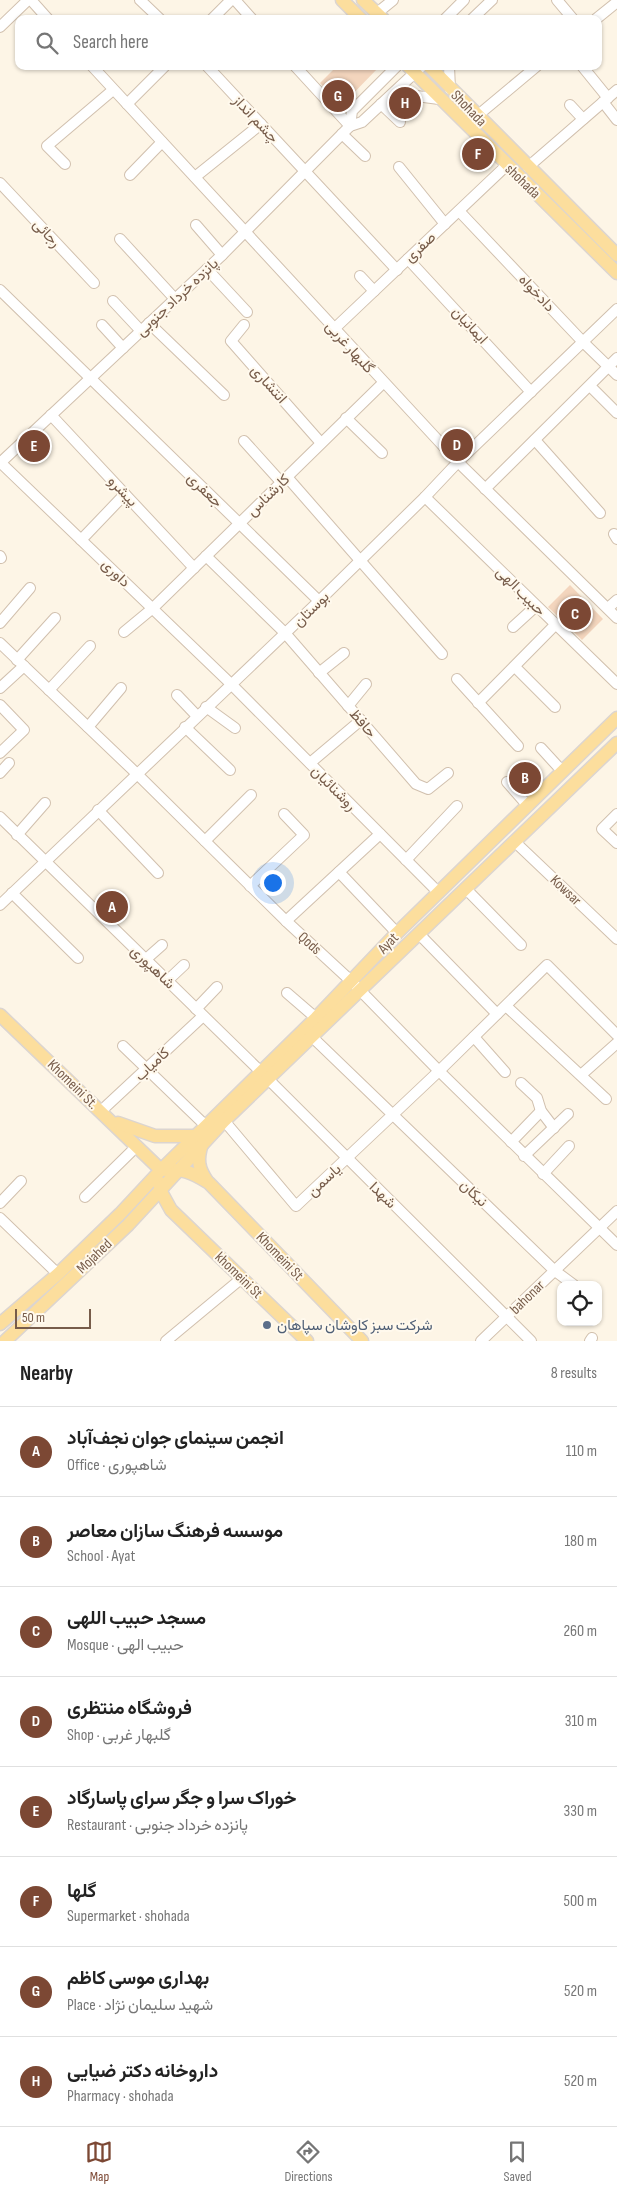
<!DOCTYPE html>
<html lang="en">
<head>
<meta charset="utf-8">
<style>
  :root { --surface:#fff; --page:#f2f2f2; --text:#222; --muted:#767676; --line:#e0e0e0; --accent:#7c4834 }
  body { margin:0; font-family:"Sofia Sans Condensed",Vazirmatn,sans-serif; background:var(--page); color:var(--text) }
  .controls { position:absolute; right:15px; bottom:15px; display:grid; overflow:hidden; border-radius:10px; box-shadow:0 1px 4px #0004 }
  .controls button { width:45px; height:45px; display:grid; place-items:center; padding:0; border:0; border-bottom:1px solid var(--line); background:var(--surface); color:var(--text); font:25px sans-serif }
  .scale { position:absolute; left:15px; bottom:12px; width:76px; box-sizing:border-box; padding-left:5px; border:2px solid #775c4a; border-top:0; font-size:14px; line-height:18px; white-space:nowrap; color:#775c4a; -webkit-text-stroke:4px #fff9ed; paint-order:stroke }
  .you { position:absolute; left:272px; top:882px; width:18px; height:18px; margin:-12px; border:4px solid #fff; border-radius:50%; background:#1a73e8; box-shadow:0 0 0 8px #1a73e833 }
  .badge { display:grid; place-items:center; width:32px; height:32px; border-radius:50%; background:var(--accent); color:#fff; font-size:16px; font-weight:700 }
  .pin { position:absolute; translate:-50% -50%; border:2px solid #fff; box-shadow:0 1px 5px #0006 }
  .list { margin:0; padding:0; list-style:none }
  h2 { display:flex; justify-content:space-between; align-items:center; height:65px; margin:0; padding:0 20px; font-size:21px }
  h2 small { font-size:16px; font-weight:400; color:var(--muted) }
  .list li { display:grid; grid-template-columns:32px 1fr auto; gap:15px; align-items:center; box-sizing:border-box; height:90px; padding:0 20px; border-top:1px solid var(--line) }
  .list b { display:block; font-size:19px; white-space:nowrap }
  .list p { margin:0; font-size:16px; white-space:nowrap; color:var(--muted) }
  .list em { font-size:16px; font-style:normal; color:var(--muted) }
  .icon { flex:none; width:28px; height:28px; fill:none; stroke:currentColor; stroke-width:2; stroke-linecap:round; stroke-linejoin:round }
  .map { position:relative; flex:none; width:617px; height:1341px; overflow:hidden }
  .search { position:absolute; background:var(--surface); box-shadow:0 1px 4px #0004; left:15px; right:15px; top:15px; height:55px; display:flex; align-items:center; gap:12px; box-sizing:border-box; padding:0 18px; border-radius:10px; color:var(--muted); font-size:19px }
  .sheet { height:785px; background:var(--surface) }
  nav { display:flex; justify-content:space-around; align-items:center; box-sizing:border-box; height:70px; border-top:1px solid var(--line); background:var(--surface); font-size:14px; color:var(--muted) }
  nav a { display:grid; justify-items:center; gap:2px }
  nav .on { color:var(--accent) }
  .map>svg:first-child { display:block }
  .building { fill:#f3d5bd }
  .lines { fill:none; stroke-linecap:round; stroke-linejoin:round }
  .minor-casing { stroke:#d1c0ae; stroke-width:12 }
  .major-casing { stroke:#dcd5d0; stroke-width:15 }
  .minor { stroke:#fff; stroke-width:10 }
  .major { stroke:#fcde9d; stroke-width:12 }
  .service-dot { fill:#5c6f8a; stroke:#fff9ed; stroke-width:2 }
  .labels { text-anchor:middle; stroke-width:4; stroke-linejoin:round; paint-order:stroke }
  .street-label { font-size:15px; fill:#775c4a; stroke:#fff9ed }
  .service-label { font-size:15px; fill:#4e5e75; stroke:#fff9ed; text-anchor:start }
</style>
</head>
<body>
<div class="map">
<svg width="617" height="1341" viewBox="0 0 617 1341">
  <rect width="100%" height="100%" fill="#fdf5e6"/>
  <g class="building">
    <polygon points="337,66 380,66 341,106 320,83"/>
    <polygon points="570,585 603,619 582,640 548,607"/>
    <polygon points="113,893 126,906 113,918 100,905"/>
  </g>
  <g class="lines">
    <defs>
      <g id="minor">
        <polyline points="31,0 48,19"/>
        <polyline points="140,0 160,19"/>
        <polyline points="235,0 252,19"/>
        <polyline points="557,0 573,19"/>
        <polyline points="377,13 393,0"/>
        <polyline points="212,19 231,0"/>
        <polyline points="445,19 464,0"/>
        <polyline points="472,19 492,0"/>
        <polyline points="596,19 617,2"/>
        <polyline points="0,27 28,0"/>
        <polyline points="92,66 458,462 617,618"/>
        <polyline points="207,66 397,270"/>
        <polyline points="295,66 350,126"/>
        <polyline points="449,66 450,89"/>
        <polyline points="582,66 608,98"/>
        <polyline points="394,93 439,99"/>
        <polyline points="603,102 617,120"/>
        <polyline points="127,104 165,66"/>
        <polyline points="381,104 400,122"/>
        <polyline points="570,105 583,119"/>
        <polyline points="477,116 537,66"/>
        <polyline points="350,126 352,111 397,66"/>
        <polyline points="342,134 365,156"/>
        <polyline points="65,164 47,146 113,90"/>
        <polyline points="399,167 445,224"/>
        <polyline points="528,167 617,90"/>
        <polyline points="130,175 162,142"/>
        <polyline points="195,177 261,124"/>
        <polyline points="0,183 94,283"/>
        <polyline points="459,211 583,342 617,375"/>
        <polyline points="196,225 222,255"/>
        <polyline points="120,239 175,299"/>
        <polyline points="408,259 531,392"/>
        <polyline points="207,269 247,312"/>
        <polyline points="360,276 374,291"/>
        <polyline points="0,290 319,601"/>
        <polyline points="113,301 141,331"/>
        <polyline points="149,323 224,395"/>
        <polyline points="102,325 123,348"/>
        <polyline points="244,325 231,341 321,443"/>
        <polyline points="334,329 507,165"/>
        <polyline points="590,386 617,413"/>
        <polyline points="51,415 194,568"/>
        <polyline points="346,418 382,453"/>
        <polyline points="535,440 600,513"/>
        <polyline points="244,441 281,482"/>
        <polyline points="0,462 231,684 438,892"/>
        <polyline points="0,463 222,255 350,126 362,122 422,66"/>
        <polyline points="287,477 442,654"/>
        <polyline points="485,489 617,358"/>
        <polyline points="425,497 617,684"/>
        <polyline points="614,534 617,539"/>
        <polyline points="81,540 125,494"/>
        <polyline points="0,556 1,558"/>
        <polyline points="206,556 285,633 416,784 428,789 448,773"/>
        <polyline points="608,608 617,600"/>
        <polyline points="0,623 30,588"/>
        <polyline points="513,627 536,606"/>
        <polyline points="124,632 153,608 383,383"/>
        <polyline points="0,643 136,773 286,921 351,981 439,1071 617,1245"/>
        <polyline points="17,660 55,618"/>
        <polyline points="515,667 555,707"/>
        <polyline points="319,673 344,653"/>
        <polyline points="457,679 518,746"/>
        <polyline points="0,688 24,666"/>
        <polyline points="49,690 90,646"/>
        <polyline points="177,695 197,716"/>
        <polyline points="478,703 555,625"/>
        <polyline points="0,705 24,730 0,753"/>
        <polyline points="348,706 366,684"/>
        <polyline points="206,707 235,728"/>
        <polyline points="88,727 121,688"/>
        <polyline points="185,727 230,770"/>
        <polyline points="541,748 562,771"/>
        <polyline points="310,763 361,720"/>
        <polyline points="0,773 9,763"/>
        <polyline points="507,782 528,806"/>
        <polyline points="98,810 158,873"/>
        <polyline points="617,814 602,829 617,843"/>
        <polyline points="0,817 261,1072 531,1341"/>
        <polyline points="17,835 45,803"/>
        <polyline points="205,841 251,795"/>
        <polyline points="514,841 617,939"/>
        <polyline points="406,860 457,806"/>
        <polyline points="339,872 397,933"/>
        <polyline points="250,886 304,835 284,814"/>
        <polyline points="466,889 521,945"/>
        <polyline points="12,893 78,958"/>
        <polyline points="0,905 319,601 425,497 458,462 617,309"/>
        <polyline points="286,921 380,834"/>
        <polyline points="419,934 497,1014"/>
        <polyline points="145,960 162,945"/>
        <polyline points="167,981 184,965"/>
        <polyline points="287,993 316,1018"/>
        <polyline points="506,1006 606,1099"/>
        <polyline points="196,1009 217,987"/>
        <polyline points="307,1032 555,1271 574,1285"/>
        <polyline points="474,1037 505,1072"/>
        <polyline points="123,1046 206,1126"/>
        <polyline points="581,1075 617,1043"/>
        <polyline points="521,1083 537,1098 541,1111 554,1128"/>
        <polyline points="101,1111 203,1016"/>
        <polyline points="221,1117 296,1206 439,1071 547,965 617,1035"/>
        <polyline points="511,1142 541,1111"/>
        <polyline points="524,1156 568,1114"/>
        <polyline points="543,1174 569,1146"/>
        <polyline points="85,1197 137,1146"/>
        <polyline points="0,1203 21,1181"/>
        <polyline points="0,1218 58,1274"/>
        <polyline points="166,1341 242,1278"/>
        <polyline points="481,1341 617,1211"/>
        <polyline points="590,1341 592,1338"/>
      </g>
      <g id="major">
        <polyline points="342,0 361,19"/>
        <polyline points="363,0 383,19"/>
        <polyline points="408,66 617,273"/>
        <polyline points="429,66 617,255"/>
        <path d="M0,1015L161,1170C183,1169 190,1171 209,1183L362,1341"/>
        <polyline points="118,1123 155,1136 196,1136"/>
        <path d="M202,1144C197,1159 198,1168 207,1181"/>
        <polyline points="160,1183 160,1190 171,1210 307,1341"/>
        <polyline points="0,1324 58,1274 120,1214 161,1170 316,1018 397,933 617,718"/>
        <polyline points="5,1341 128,1225 224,1121 617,743"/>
      </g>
    </defs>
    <use href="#minor" class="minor-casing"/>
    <use href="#major" class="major-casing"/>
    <use href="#minor" class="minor"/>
    <use href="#major" class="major"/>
  </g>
  <circle class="service-dot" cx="267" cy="1325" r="5"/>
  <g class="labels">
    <g class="street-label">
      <text transform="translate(469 108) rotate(46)" y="5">Shohada</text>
      <text transform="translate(256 119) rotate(47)" y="5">چشم انداز</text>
      <text transform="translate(523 181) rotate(44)" y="5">shohada</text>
      <text transform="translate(47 233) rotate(47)" y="5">رجائی</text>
      <text transform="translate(420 247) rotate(-43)" y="5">صفری</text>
      <text transform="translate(537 293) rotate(47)" y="5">دادخواه</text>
      <text transform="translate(177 297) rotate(-43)" y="5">پانزده خرداد جنوبی</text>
      <text transform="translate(470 325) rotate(47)" y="5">ایمانیان</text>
      <text transform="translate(350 347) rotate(48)" y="5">گلبهار غربی</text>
      <text transform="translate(269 384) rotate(48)" y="5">انتشاری</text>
      <text transform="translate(205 490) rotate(44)" y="5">جعفری</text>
      <text transform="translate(123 491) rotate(47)" y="5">پیشرو</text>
      <text transform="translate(268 495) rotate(-44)" y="5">کارشناس</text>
      <text transform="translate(116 573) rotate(44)" y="5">داوری</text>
      <text transform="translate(521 591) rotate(45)" y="5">حبیب الهی</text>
      <text transform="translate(311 609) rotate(-44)" y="5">بوستان</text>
      <text transform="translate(363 723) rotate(49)" y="5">حافظ</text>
      <text transform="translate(334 788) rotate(45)" y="5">روشنائیان</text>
      <text transform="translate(566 890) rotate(44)" y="5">Kowsar</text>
      <text transform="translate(310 943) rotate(42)" y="5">Qods</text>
      <text transform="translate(388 943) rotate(-46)" y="5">Ayat</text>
      <text transform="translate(153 967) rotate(44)" y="5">شاهپوری</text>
      <text transform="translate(152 1064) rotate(-43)" y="5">کامیاب</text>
      <text transform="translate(73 1084) rotate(44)" y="5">Khomeini St.</text>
      <text transform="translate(324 1180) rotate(-43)" y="5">یاسمن</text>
      <text transform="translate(474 1193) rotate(44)" y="5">نیکان</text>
      <text transform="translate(383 1195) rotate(44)" y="5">شهدا</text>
      <text transform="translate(94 1256) rotate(-44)" y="5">Mojahed</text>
      <text transform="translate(280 1256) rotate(46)" y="5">Khomeini St</text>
      <text transform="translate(239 1275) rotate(44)" y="5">khomeini St</text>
      <text transform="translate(527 1297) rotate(-44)" y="5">bahonar</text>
    </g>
    <g class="service-label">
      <text x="277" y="1330">شرکت سبز کاوشان سپاهان</text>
    </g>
  </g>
</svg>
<div class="controls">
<button><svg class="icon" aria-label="locate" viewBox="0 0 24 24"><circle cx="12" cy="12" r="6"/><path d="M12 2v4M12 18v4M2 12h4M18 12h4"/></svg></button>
</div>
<div class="scale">50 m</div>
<div class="you"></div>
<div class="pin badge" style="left:112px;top:907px">A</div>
<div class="pin badge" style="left:525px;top:778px">B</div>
<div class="pin badge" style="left:575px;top:614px">C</div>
<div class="pin badge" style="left:457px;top:445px">D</div>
<div class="pin badge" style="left:34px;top:446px">E</div>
<div class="pin badge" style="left:478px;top:154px">F</div>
<div class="pin badge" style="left:338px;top:96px">G</div>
<div class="pin badge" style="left:405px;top:103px">H</div>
<div class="search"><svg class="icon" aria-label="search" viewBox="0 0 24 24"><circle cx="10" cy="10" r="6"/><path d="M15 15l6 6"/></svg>Search here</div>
</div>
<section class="sheet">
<h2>Nearby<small>8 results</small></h2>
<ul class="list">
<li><span class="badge">A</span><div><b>انجمن سینمای جوان نجف‌آباد</b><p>Office · شاهپوری</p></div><em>110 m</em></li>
<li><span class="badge">B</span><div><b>موسسه فرهنگ سازان معاصر</b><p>School · Ayat</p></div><em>180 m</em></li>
<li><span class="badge">C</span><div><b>مسجد حبیب اللهی</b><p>Mosque · حبیب الهی</p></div><em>260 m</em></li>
<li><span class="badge">D</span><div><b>فروشگاه منتظری</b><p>Shop · گلبهار غربی</p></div><em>310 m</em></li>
<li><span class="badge">E</span><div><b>خوراک سرا و جگر سرای پاسارگاد</b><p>Restaurant · پانزده خرداد جنوبی</p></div><em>330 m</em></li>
<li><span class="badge">F</span><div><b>گلها</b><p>Supermarket · shohada</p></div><em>500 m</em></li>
<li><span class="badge">G</span><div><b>بهداری موسی کاظم</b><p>Place · شهید سلیمان نژاد</p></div><em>520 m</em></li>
<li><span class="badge">H</span><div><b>داروخانه دکتر ضیایی</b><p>Pharmacy · shohada</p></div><em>520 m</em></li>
</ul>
</section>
<nav>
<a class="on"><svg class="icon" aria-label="map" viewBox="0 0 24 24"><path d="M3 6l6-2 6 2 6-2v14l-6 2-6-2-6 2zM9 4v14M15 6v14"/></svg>Map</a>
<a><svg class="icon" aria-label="directions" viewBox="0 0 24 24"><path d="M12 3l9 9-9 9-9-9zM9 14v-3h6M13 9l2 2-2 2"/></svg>Directions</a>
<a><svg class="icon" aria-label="saved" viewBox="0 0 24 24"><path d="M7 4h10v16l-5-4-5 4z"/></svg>Saved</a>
</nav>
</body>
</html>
